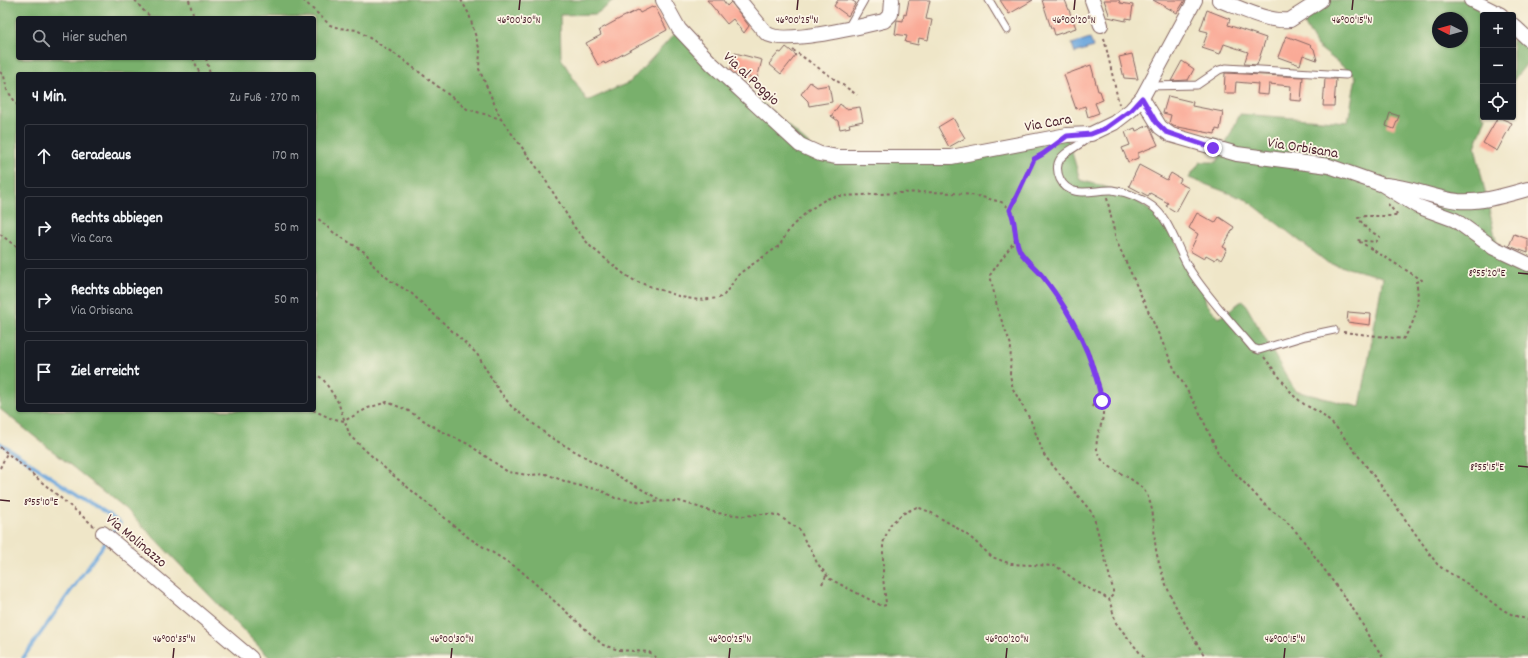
<!DOCTYPE html>
<html lang="de">
<head>
<meta charset="utf-8">
<style>
  :root { --surface:#171b24; --page:#242831; --text:#f1f3f6; --muted:#9ea1a6; --line:#363941 }
  body { margin:0; font-family:Dekko,sans-serif; background:var(--page); color:var(--text) }
  .controls { position:absolute; right:12px; top:12px; display:grid; overflow:hidden; border-radius:4px; box-shadow:0 1px 3px #0004 }
  .controls button { width:36px; height:36px; display:grid; place-items:center; padding:0; border:0; border-bottom:1px solid var(--line); background:var(--surface); color:var(--text); font:20px sans-serif }
  .compass { position:absolute; left:1432px; top:12px; width:36px; height:36px; border-radius:50%; background:var(--surface); box-shadow:0 1px 3px #0004; rotate:276deg }
  .stop { position:absolute; width:12px; height:12px; margin:-9px; border:3px solid #7c3aed; border-radius:50%; background:#fff }
  .stop.end { background:#7c3aed; border-color:#fff; box-shadow:0 1px 4px #0008 }
  .list { margin:0; padding:0; list-style:none }
  h2 { display:flex; justify-content:space-between; align-items:center; height:52px; margin:0; padding:0 16px; font-size:17px }
  h2 small { font-size:13px; font-weight:400; color:var(--muted) }
  .list li { display:grid; grid-template-columns:26px 1fr auto; gap:12px; align-items:center; box-sizing:border-box; height:64px; margin:0 8px 8px; padding:0 8px; border:1px solid var(--line); border-radius:4px }
  .list b { display:block; font-size:15px; white-space:nowrap }
  .list p { margin:0; font-size:13px; white-space:nowrap; color:var(--muted) }
  .list em { font-size:13px; font-style:normal; color:var(--muted) }
  .icon { flex:none; width:22px; height:22px; fill:none; stroke:currentColor; stroke-width:2; stroke-linecap:round; stroke-linejoin:round }
  .map { position:relative; flex:none; width:1528px; height:658px; overflow:hidden }
  .search { position:absolute; background:var(--surface); box-shadow:0 1px 3px #0004; left:16px; top:16px; width:300px; height:44px; display:flex; align-items:center; gap:10px; box-sizing:border-box; padding:0 14px; border-radius:4px; color:var(--muted); font-size:15px }
  .panel { position:absolute; background:var(--surface); box-shadow:0 1px 3px #0004; left:16px; top:72px; width:300px; height:340px; border-radius:4px }
  .map>svg:first-child { display:block }
  .forest { fill:#79b06c; stroke:#62684c; fill-rule:evenodd }
  .water { fill:#6da7dd; stroke:#5c6384 }
  .lines { fill:none; stroke-linecap:round; stroke-linejoin:round }
  .stream { stroke:#6da7dd; stroke-width:3.5 }
  .building { fill:#faaa97 }
  .lane-casing { stroke:#846562; stroke-width:9 }
  .street-casing { stroke:#846562; stroke-width:16 }
  .path { stroke:#846562; stroke-width:2; stroke-dasharray:3 3; stroke-linecap:butt }
  .lane { stroke:#fff; stroke-width:7 }
  .street { stroke:#fff; stroke-width:14 }
  .route { stroke:#7c3aed; stroke-width:5 }
  .ticks { fill:none; stroke:#4a1f2b; stroke-width:1.5 }
  .labels { text-anchor:middle; stroke-width:3.5; stroke-linejoin:round; paint-order:stroke }
  .street-label { font-size:15px; fill:#4a1f2b; stroke:#fcf5e5 }
  .ticks-label { font-size:10px; text-anchor:middle; fill:#4a1f2b; stroke:#fcf5e5; stroke-width:3.5; stroke-linejoin:round; paint-order:stroke }
</style>
</head>
<body>
<div class="map">
<svg width="1528" height="658" viewBox="0 0 1528 658">
  <rect width="100%" height="100%" fill="#fcf5e5"/>
  <filter id="ink" filterUnits="userSpaceOnUse"><feTurbulence type="fractalNoise" baseFrequency=".025" numOctaves="2"/><feDisplacementMap in="SourceGraphic" scale="8" xChannelSelector="R" yChannelSelector="G"/><feConvolveMatrix kernelMatrix="1 2 1 2 8 2 1 2 1" color-interpolation-filters="sRGB"/></filter>
  <filter id="wash" filterUnits="userSpaceOnUse"><feTurbulence type="fractalNoise" baseFrequency=".012" numOctaves="4" result="noise"/><feDisplacementMap in="SourceGraphic" scale="16" xChannelSelector="R" yChannelSelector="G"/><feGaussianBlur stdDeviation="0.9" result="paint"/><feColorMatrix in="noise" values="0 0 0 0 0 0 0 0 0 0 0 0 0 0 0 0 0 1.4 0 .05"/><feComposite in="paint" operator="in"/></filter>
  <g filter="url(#wash)">
    <rect width="100%" height="100%" fill="#efe6c8"/>
    <g class="forest">
      <path d="M0,0H616L596,14L560,15L561,58L587,101L630,82L679,29L820,154L951,157L1067,135L1080,180L1127,193L1166,223L1203,288L1206,303L1219,318L1243,300L1295,391L1360,407L1383,277L1328,263L1247,200L1189,178L1200,162H1217L1240,114L1348,122L1356,77L1317,46L1299,14L1321,0H1471L1501,15H1483V117H1486L1475,147L1500,258L1528,267V658H270L129,512L0,409ZM18,18H314V58H18ZM1438,18H1462V42H1438ZM18,74H314V410H18Z"/>
      <polygon points="1513,25 1528,39 1528,62 1513,81"/>
    </g>
    <polygon class="water" points="1090,38 1093,47 1075,53 1072,44"/>
    <g class="lines">
      <g class="stream">
        <polyline points="0,443 120,523 111,535"/>
        <polyline points="23,658 107,540"/>
      </g>
    </g>
    <g id="blocks">
      <g class="building">
        <polygon points="707,0 723,0 727,6 731,2 749,26 744,33 733,19 727,24"/>
        <polygon points="838,0 851,0 856,3 848,16 834,6"/>
        <polygon points="909,0 930,0 926,19 932,20 928,40 919,38 918,45 905,42 907,36 895,34 897,20 903,21 904,14 906,15"/>
        <polygon points="1000,0 1033,0 1009,14"/>
        <polygon points="1042,0 1065,0 1076,28 1055,35 1053,28 1051,28"/>
        <polygon points="1104,0 1119,0 1120,3 1133,5 1131,19 1126,18 1126,21 1108,17 1109,14"/>
        <polygon points="1153,0 1185,0 1177,13"/>
        <polygon points="652,7 653,8 655,7 667,30 605,64 604,62 598,65 586,43 601,35 599,30 621,18 638,10 640,13"/>
        <polygon points="1207,10 1230,19 1228,25 1266,38 1257,65 1244,64 1248,52 1224,44 1220,54 1202,48 1208,32 1200,30"/>
        <polygon points="1286,36 1310,45 1314,49 1317,60 1303,55 1300,65 1278,57"/>
        <polygon points="786,47 796,55 781,74 769,64 779,52 781,53"/>
        <polygon points="735,53 762,60 757,79 742,75 743,72 731,69"/>
        <polygon points="1132,54 1138,79 1124,78 1119,57"/>
        <polygon points="1182,61 1194,69 1188,80 1171,81"/>
        <polygon points="1091,65 1098,91 1100,91 1103,100 1095,103 1099,113 1088,117 1085,106 1076,109 1064,75"/>
        <polygon points="1225,73 1303,77 1301,101 1290,100 1291,86 1269,84 1268,95 1257,94 1258,84 1236,82 1235,93 1224,93"/>
        <polygon points="1325,79 1336,79 1334,106 1323,106"/>
        <polygon points="810,82 817,87 829,85 832,102 809,106 808,101 801,94"/>
        <polygon points="1168,96 1193,102 1192,106 1223,112 1220,130 1216,129 1215,134 1173,126 1169,123 1171,115 1163,113"/>
        <polygon points="840,104 846,109 860,107 863,121 849,124 850,127 840,129 838,121 831,116"/>
        <polygon points="1390,113 1399,116 1394,129 1386,126"/>
        <polygon points="1498,117 1512,123 1497,151 1483,143"/>
        <polygon points="953,118 965,138 949,147 938,127"/>
        <polygon points="1149,125 1158,145 1138,153 1138,158 1128,162 1122,148 1130,145 1125,132 1135,128 1136,131"/>
        <polygon points="1139,165 1167,180 1171,173 1181,179 1179,183 1189,188 1176,212 1166,206 1168,203 1150,193 1148,196 1129,186"/>
        <polygon points="1197,213 1215,223 1219,217 1234,227 1223,247 1227,249 1221,260 1217,257 1215,260 1206,255 1204,259 1190,251 1198,234 1189,228"/>
        <polygon points="1514,234 1528,239 1528,253 1509,246"/>
        <polygon points="1348,312 1371,314 1370,325 1347,322"/>
      </g>
    </g>
  </g>
  <g filter="url(#ink)">
    <use href="#blocks" fill-opacity="0" stroke="#846562" stroke-width="1"/>
    <g class="lines">
      <defs>
        <g id="lane">
          <polyline points="989,0 1007,30"/>
          <polyline points="848,28 864,0"/>
          <polyline points="1149,86 1197,85 1219,70 1226,68 1346,75"/>
          <path d="M1091,134C1081,150 1048,151 1060,179C1070,200 1095,189 1112,190C1126,192 1140,197 1152,206C1171,220 1177,250 1190,270C1208,298 1232,323 1253,348L1259,350L1305,336L1334,330"/>
        </g>
        <g id="street">
          <polyline points="663,0 679,29 711,63 800,145 820,154 837,157 951,157 1067,135 1091,134 1114,123 1131,110 1142,98 1195,0"/>
          <path d="M739,0L766,33C782,46 862,26 884,21L891,14L892,0"/>
          <polyline points="1092,0 1101,25"/>
          <path d="M1219,0C1238,7 1269,23 1290,20L1321,0"/>
          <polyline points="1471,0 1501,15"/>
          <polyline points="1513,25 1528,39"/>
          <polyline points="1142,98 1160,127 1171,135 1237,154 1329,166 1383,185 1417,206 1455,220 1494,248 1528,264"/>
          <path d="M1386,185C1411,187 1433,198 1458,201C1481,203 1506,195 1528,189"/>
          <polyline points="103,533 251,658"/>
        </g>
      </defs>
      <use href="#lane" class="lane-casing"/>
      <use href="#street" class="street-casing"/>
      <g class="path">
        <polyline points="135,0 142,9 152,18"/>
        <polyline points="189,0 194,18"/>
        <polyline points="303,0 330,25 339,28 357,30 401,58 467,109 501,119"/>
        <path d="M461,0L469,14L480,51L479,69L501,119L541,173L575,228L591,247L624,274L635,281L681,297L699,300L719,298L724,295L740,273L779,246L791,227L808,211L826,199L838,196C885,195 949,186 993,200C996,201 1000,201 1003,203C1019,214 1012,234 1020,249C1025,261 1037,268 1044,278C1061,300 1081,333 1091,359C1096,375 1104,395 1103,413C1103,427 1093,438 1098,453C1104,471 1138,476 1147,495C1157,515 1152,538 1158,559C1167,596 1186,626 1206,658"/>
        <polyline points="1104,38 1119,104"/>
        <polyline points="793,50 857,95"/>
        <polyline points="193,58 200,74"/>
        <polyline points="206,58 210,74"/>
        <polyline points="0,72 4,76 7,90 18,106"/>
        <polyline points="1107,198 1116,240 1174,368 1198,409 1220,457 1268,508 1285,520 1300,536 1358,616 1370,639 1384,658"/>
        <polyline points="1010,210 1034,159 1045,153"/>
        <polyline points="314,215 333,232 366,253 374,266 391,281 411,293 477,354 498,389 511,406 550,437 662,501"/>
        <polyline points="0,234 18,248"/>
        <polyline points="1016,239 990,275 998,311 1011,345 1010,375 1013,389 1031,421 1044,455 1093,514 1113,589 1113,595 1109,599"/>
        <path d="M1343,332L1403,339C1415,324 1421,301 1416,282L1422,280L1357,240L1376,242L1380,237L1367,229L1358,218L1365,216H1398L1388,204"/>
        <path d="M1264,357L1294,396L1305,405L1319,412L1336,427L1380,484L1437,564C1446,572 1456,576 1466,583C1486,596 1504,616 1528,619"/>
        <polyline points="314,373 323,379 338,402 350,436 388,471 469,538 519,569 603,645 619,650 649,652 657,658"/>
        <polyline points="1092,407 1099,392"/>
        <polyline points="313,410 330,418 344,421 368,408 387,402 407,410 439,430 468,444 508,472 528,475 546,474 572,484 600,490 615,498 643,502 679,501 717,513 745,516 760,514 771,514 779,516 800,530 806,543 810,547 817,563 830,579 882,606 886,605 886,603 883,578 883,543 890,525 902,514 917,507 930,512 954,526 970,537 992,557 1011,564 1056,566 1082,585 1109,599 1116,623 1144,658"/>
        <polyline points="0,447 94,526"/>
        <polyline points="0,468 7,453"/>
        <polyline points="822,584 827,574"/>
      </g>
      <use href="#lane" class="lane"/>
      <use href="#street" class="street"/>
    </g>
  </g>
  <g class="lines" filter="url(#ink)">
    <path class="route" d="M1102,401C1093,357 1072,314 1044,278C1037,269 1026,261 1020,251C1013,238 1017,223 1010,210L1034,159L1043,154L1067,136L1091,134L1106,128L1131,110L1142,98L1156,122L1166,132L1213,148"/>
  </g>
  <path class="ticks" d="M519,10L520,0M797,10L798,0M1074,10L1075,0M1352,10L1353,0M1518,273L1528,274M1518,466L1528,467M0,500L10,501M173,658L174,648M451,658L452,648M729,658L730,648M1006,658L1007,648M1284,658L1285,648"/>
  <g class="labels">
    <g class="street-label">
      <text transform="translate(752 78) rotate(43)" y="5">Via al Poggio</text>
      <text transform="translate(1048 122) rotate(-10)" y="5">Via Cara</text>
      <text transform="translate(1303 147) rotate(9)" y="5">Via Orbisana</text>
      <text transform="translate(137 540) rotate(40)" y="5">Via Molinazzo</text>
    </g>
  </g>
  <g class="ticks-label">
    <text x="519" y="23">46°00'30"N</text>
    <text x="797" y="23">46°00'25"N</text>
    <text x="1074" y="23">46°00'20"N</text>
    <text x="1352" y="23">46°00'15"N</text>
    <text x="1487" y="276">8°55'20"E</text>
    <text x="1487" y="470">8°55'15"E</text>
    <text x="41" y="505">8°55'10"E</text>
    <text x="174" y="642">46°00'35"N</text>
    <text x="452" y="642">46°00'30"N</text>
    <text x="730" y="642">46°00'25"N</text>
    <text x="1007" y="642">46°00'20"N</text>
    <text x="1285" y="642">46°00'15"N</text>
  </g>
</svg>
<div class="controls">
<button>+</button>
<button>−</button>
<button><svg class="icon" aria-label="locate" viewBox="0 0 24 24"><circle cx="12" cy="12" r="6"/><path d="M12 2v4M12 18v4M2 12h4M18 12h4"/></svg></button>
</div>
<svg class="compass" viewBox="-18 -18 36 36"><path d="M0-13l5 13h-10z" fill="#e53935"/><path d="M0 13l5-13h-10z" fill="#9ea1a6"/></svg>
<div class="stop" style="left:1102px;top:401px"></div>
<div class="stop end" style="left:1213px;top:148px"></div>
<div class="search"><svg class="icon" aria-label="search" viewBox="0 0 24 24"><circle cx="10" cy="10" r="6"/><path d="M15 15l6 6"/></svg>Hier suchen</div>
<section class="panel">
<h2>4 Min.<small>Zu Fuß · 270 m</small></h2>
<ul class="list">
<li><svg class="icon" aria-label="ahead" viewBox="0 0 24 24"><path d="M12 20V5M6 11l6-6 6 6"/></svg><div><b>Geradeaus</b></div><em>170 m</em></li>
<li><svg class="icon" aria-label="right" viewBox="0 0 24 24"><path d="M7 20v-9h11M14 6l5 5-5 5"/></svg><div><b>Rechts abbiegen</b><p>Via Cara</p></div><em>50 m</em></li>
<li><svg class="icon" aria-label="right" viewBox="0 0 24 24"><path d="M7 20v-9h11M14 6l5 5-5 5"/></svg><div><b>Rechts abbiegen</b><p>Via Orbisana</p></div><em>50 m</em></li>
<li><svg class="icon" aria-label="arrive" viewBox="0 0 24 24"><path d="M6 21V4h12l-3 4 3 4H6"/></svg><div><b>Ziel erreicht</b></div></li>
</ul>
</section>
</div>
</body>
</html>
